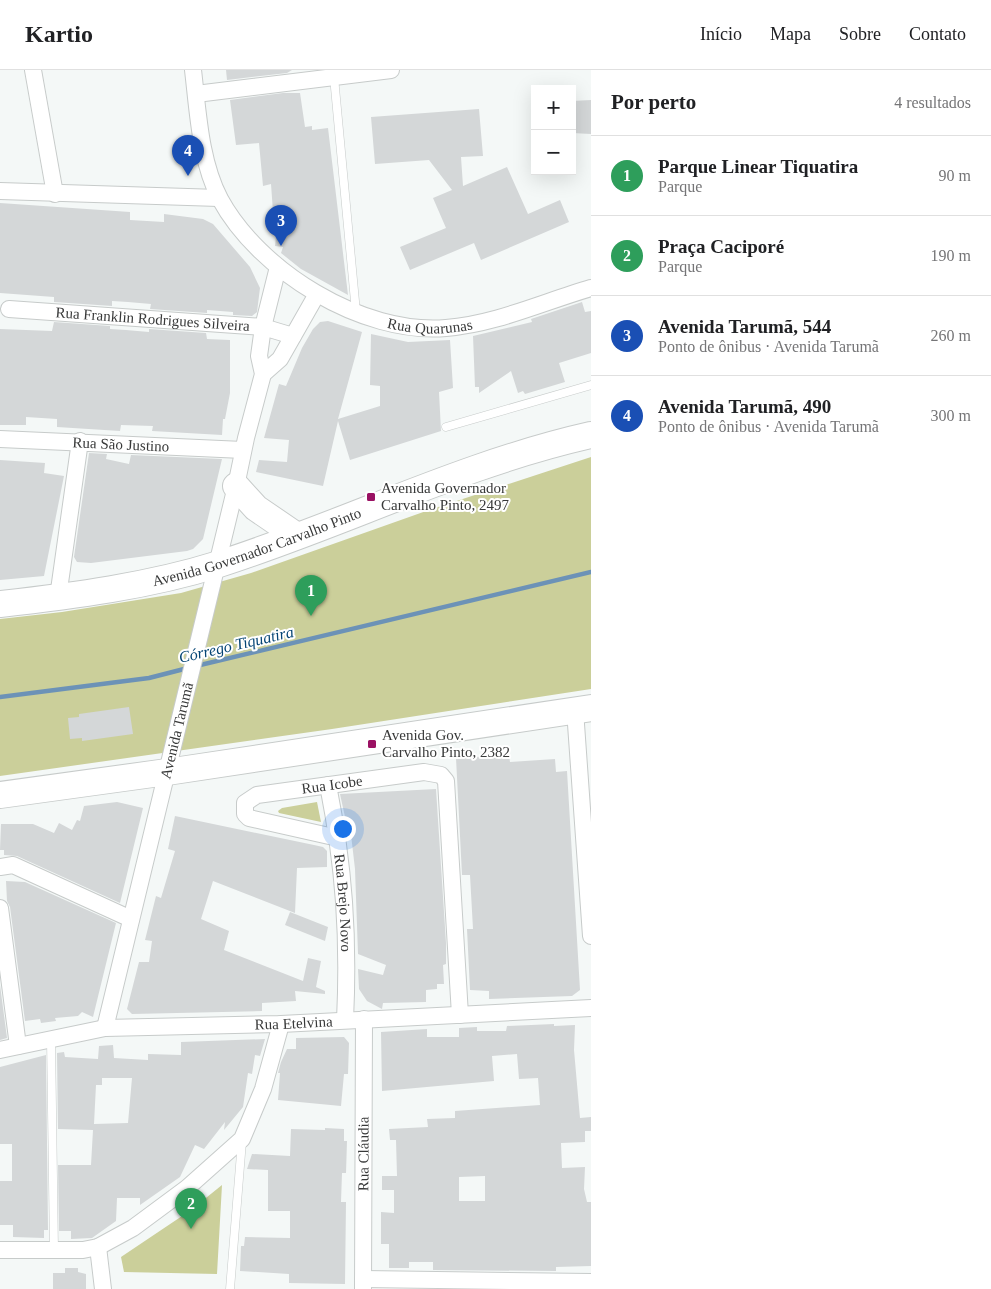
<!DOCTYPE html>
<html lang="pt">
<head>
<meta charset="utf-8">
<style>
  :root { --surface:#fff; --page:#f2f2f2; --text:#202124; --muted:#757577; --line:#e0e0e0; --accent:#9a1163 }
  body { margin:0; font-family:"Times New Roman",serif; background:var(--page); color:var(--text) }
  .controls { position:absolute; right:15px; top:15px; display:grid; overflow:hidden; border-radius:0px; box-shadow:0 5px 20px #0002 }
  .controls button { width:45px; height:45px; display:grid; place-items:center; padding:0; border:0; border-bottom:1px solid var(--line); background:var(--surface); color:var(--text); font:25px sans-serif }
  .you { position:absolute; left:342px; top:758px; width:18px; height:18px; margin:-12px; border:4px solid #fff; border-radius:50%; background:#1a73e8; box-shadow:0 0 0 8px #1a73e833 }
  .badge { display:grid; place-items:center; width:32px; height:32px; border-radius:50%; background:var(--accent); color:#fff; font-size:16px; font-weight:700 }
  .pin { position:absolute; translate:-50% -41px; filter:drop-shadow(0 1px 2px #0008) }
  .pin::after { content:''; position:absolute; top:26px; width:18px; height:15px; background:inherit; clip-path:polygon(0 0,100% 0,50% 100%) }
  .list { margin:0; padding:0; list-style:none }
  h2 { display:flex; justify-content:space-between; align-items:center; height:65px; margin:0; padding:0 20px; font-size:21px }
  h2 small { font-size:16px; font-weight:400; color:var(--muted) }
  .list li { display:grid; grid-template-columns:32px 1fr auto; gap:15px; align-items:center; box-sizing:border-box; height:80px; padding:0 20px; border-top:1px solid var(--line) }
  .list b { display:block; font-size:19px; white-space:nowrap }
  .list p { margin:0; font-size:16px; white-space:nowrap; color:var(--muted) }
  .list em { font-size:16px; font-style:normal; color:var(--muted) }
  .map { position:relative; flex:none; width:591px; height:1219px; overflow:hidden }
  header { display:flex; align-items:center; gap:30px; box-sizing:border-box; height:70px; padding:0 25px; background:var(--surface); border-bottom:1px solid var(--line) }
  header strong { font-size:24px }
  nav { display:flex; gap:28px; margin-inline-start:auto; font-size:18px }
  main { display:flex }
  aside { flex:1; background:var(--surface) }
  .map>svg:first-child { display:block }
  .green { fill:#cbcf9a }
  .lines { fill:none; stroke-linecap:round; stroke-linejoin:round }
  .stream { stroke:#6c92b7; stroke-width:4.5 }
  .building { fill:#d4d7d8; fill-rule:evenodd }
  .service-casing { stroke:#c7cbca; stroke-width:9 }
  .minor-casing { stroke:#c7cbca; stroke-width:18 }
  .primary-casing { stroke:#c7cbca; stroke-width:28 }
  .service { stroke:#fff; stroke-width:8 }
  .minor { stroke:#fff; stroke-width:16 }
  .primary { stroke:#fff; stroke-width:26 }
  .poi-dot { fill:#9a1163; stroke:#fff; stroke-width:2 }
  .labels { text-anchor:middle; stroke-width:4; stroke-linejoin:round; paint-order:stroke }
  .street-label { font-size:15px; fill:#383939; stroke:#fff }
  .poi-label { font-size:15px; fill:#383939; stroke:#fff; text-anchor:start }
  .water-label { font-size:16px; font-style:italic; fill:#044474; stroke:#fff }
</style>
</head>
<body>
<header>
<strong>Kartio</strong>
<nav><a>Início</a><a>Mapa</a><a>Sobre</a><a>Contato</a></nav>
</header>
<main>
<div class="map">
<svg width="591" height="1219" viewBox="0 0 591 1219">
  <rect width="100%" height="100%" fill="#f4f8f7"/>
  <g class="green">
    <polygon points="591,387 591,619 332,659 0,706 0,549 62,542 181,523 251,503 429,440"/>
    <polygon points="317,732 321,752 279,743 278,741 282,738"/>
    <polygon points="222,1115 217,1204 124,1202 121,1187 191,1140"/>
  </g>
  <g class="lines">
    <g class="stream">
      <polyline points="196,596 591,502"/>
      <polyline points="0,627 149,608 188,598"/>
    </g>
  </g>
  <g class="building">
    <polygon points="226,0 292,0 287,3 227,10"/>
    <polygon points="283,23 300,23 305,57 312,56 312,60 328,58 348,225 301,199 281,183 283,177 275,176 277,157 268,156 269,141 273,142 271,114 263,116 259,73 236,75 230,30"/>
    <polygon points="591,30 591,64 572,63 572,31"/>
    <polygon points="479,39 483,86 461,87 463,116 507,97 528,144 560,130 569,152 481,190 474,173 410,200 400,177 446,158 433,128 452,120 429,90 375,94 371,47"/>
    <polygon points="0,133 130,142 130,150 164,152 164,144 203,149 213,154 250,197 260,218 257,242 252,246 233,245 233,242 207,240 207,243 150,239 151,234 128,232 112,231 112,236 54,232 54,227 0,223"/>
    <polygon points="582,232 585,242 591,241 591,283 559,293 565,312 525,324 523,321 518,323 511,301 479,323 479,317 475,317 473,266 532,252 531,249"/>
    <polygon points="328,251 362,262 338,349 380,336 380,316 370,315 371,264 408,272 450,270 453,318 439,322 441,361 350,390 338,351 323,416 256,402 259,390 287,392 289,370 264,368 279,314 286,316 302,278 313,259 320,252"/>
    <polygon points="54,252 110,256 110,259 126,260 149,262 149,259 206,263 207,269 230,270 230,323 225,349 223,349 222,365 152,361 153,356 121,355 120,361 57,357 57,349 26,347 26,355 0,355 0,259 52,261"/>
    <polygon points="89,383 107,384 106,389 129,394 131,385 222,389 203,469 193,479 187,481 91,493 77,492 74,487"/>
    <polygon points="0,390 45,393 44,403 64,406 44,506 0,510"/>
    <polygon points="129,637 133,664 82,671 82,668 70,669 68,648 79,647 79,644"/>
    <polygon points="509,685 510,692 555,689 556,702 567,701 580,920 572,926 489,929 489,921 470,920 467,859 473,859 470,805 462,805 456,688"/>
    <polygon points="436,719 446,873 446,894 443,895 444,914 437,914 437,919 426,920 426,932 383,933 382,939 367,931 359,919 358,899 383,905 386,895 358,884 355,799 350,756 347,756 340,724"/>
    <polygon points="117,732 143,738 120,833 17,786 4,785 4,780 0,780 1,754 33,754 54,763 59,753 72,760 77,750 80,751 84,736"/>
    <polygon points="175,746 314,775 323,777 327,781 327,797 297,798 295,843 213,811 201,849 229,861 224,880 303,911 308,888 321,891 316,917 325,921 325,924 295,921 296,931 262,933 262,941 132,944 127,939 139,892 149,892 152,871 145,870 156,826 161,828 175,781 168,779"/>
    <polygon points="6,811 25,812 116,853 93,947 82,942 78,946 55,948 56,951 41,953 40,949 25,951 10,837 7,831"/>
    <polygon points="290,842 328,857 325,871 285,855"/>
    <polygon points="0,915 7,968 0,970"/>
    <path d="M554,954V956L575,955L574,980L580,1048L591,1047V1061H585V1072L561,1073L562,1098L585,1097L584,1119L587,1132H591V1196L556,1197V1201L433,1200V1192H409V1198H389V1174H381V1142L394,1143V1120H382V1106H397L396,1070H390L389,1059L428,1057L427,1049L455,1048V1041L540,1035L538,1008L519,1009L517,984L492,986L494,1011L382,1021L381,962L427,959V967H459V958L477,957V961H506L507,956ZM485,1106V1131H459V1107Z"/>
    <polygon points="344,967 349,973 348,1004 344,1004 341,1036 278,1030 280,1003 278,1003 281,992 287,979 296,979 296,968"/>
    <path d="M265,969L260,986L255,985L252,1004L248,1003L243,1037L224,1060L225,1052L204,1079L195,1075L180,1107L140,1135V1128H117L116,1151L92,1168L71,1169V1161H59L58,1095H91L93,1060L58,1059L57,983L64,982L65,987L98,989L99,976L113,975L114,988L148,990V984L181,985V972ZM102,1008H132L128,1053L94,1054L96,1015H102Z"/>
    <polygon points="46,985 48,1160 44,1160 44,1168 13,1167 13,1155 0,1155 0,1111 12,1111 12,1074 0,1074 0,997"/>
    <polygon points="325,1058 344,1059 344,1071 347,1071 346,1103 342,1103 341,1132 346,1132 345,1214 289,1213 289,1204 240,1201 241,1176 244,1176 245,1167 290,1168 290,1141 268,1141 268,1100 247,1099 252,1084 290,1086 291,1059 325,1060"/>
    <polygon points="65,1198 78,1198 78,1202 86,1204 86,1219 53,1219 53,1203 65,1203"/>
  </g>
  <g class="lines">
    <defs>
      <g id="service">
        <polyline points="334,7 356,242"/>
        <polyline points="446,357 591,315"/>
        <polyline points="51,969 54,1181"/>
        <polyline points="230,1219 242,1071"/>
      </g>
      <g id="minor">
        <polyline points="33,0 55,124"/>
        <path id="s1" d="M193,0C198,42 200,91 220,129C259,201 362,265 446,258C496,254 543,232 591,218"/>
        <polyline points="196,24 391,0"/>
        <polyline points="0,121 219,128"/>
        <path id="s2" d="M9,239L263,257L293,266"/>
        <polyline points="263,304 280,289 317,224"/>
        <path id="s3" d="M0,369L243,380"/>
        <polyline points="58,527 80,371"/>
        <polyline points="575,640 591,866"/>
        <path id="s4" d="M328,715C344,796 349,867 345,950"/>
        <path id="s5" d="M338,768L249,748L245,744V733L257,725L424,702L441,705L446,711L460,945"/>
        <polyline points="0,797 13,795 131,849"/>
        <polyline points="0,838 18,976"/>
        <path id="s6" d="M105,958L236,416L246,368L263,304L259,286L263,257L278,197"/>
        <path id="s7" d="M0,980L105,958L281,954L591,938"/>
        <polyline points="98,1177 103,1219"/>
        <polyline points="0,1180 83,1180 98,1177 133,1158 187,1118 242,1069 263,1019 281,954"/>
        <polyline points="363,1209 591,1212"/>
        <path id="s8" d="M363,1219L364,949"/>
      </g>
      <g id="primary">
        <polyline points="236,416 256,438 297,466"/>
        <path id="s9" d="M0,534C73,526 149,516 219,494C344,454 462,394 591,365"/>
        <polyline points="0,725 167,702 591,638"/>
      </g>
    </defs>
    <use href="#service" class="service-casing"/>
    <use href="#minor" class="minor-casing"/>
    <use href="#primary" class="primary-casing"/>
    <use href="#service" class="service"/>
    <use href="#minor" class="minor"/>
    <use href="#primary" class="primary"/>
  </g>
  <g class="poi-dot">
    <rect x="366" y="422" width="10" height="10" rx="2.5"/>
    <rect x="367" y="669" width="10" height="10" rx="2.5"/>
  </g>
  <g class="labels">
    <g class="street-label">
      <text dy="5" stroke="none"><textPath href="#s2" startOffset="144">Rua Franklin Rodrigues Silveira</textPath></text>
      <text dy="5" stroke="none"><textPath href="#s1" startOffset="389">Rua Quarunas</textPath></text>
      <text dy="5" stroke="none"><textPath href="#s3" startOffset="121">Rua São Justino</textPath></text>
      <text dy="5" stroke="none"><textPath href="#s9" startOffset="264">Avenida Governador Carvalho Pinto</textPath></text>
      <text dy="5" stroke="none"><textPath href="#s6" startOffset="306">Avenida Tarumã</textPath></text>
      <text dy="5" stroke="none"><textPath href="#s5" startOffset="198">Rua Icobe</textPath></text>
      <text dy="5" stroke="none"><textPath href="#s4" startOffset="119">Rua Brejo Novo</textPath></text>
      <text dy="5" stroke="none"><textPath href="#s7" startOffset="296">Rua Etelvina</textPath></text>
      <text dy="5" stroke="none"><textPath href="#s8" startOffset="135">Rua Cláudia</textPath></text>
    </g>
    <g class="poi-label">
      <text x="381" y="423">Avenida Governador<tspan x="381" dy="17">Carvalho Pinto, 2497</tspan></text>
      <text x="382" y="670">Avenida Gov.<tspan x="382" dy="17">Carvalho Pinto, 2382</tspan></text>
    </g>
    <g class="water-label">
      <text transform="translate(236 574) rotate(-13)" y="6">Córrego Tiquatira</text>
    </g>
  </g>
</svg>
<div class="controls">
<button>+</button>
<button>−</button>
</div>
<div class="you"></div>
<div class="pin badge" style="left:311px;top:546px;background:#2e9e5b">1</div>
<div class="pin badge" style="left:191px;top:1159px;background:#2e9e5b">2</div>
<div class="pin badge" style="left:281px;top:176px;background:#1a4fb4">3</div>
<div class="pin badge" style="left:188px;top:106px;background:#1a4fb4">4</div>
</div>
<aside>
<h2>Por perto<small>4 resultados</small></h2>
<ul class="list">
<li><span class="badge" style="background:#2e9e5b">1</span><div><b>Parque Linear Tiquatira</b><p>Parque</p></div><em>90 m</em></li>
<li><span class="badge" style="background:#2e9e5b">2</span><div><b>Praça Caciporé</b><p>Parque</p></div><em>190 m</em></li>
<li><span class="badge" style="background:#1a4fb4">3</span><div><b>Avenida Tarumã, 544</b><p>Ponto de ônibus · Avenida Tarumã</p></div><em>260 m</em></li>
<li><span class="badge" style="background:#1a4fb4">4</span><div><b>Avenida Tarumã, 490</b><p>Ponto de ônibus · Avenida Tarumã</p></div><em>300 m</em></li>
</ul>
</aside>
</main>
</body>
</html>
